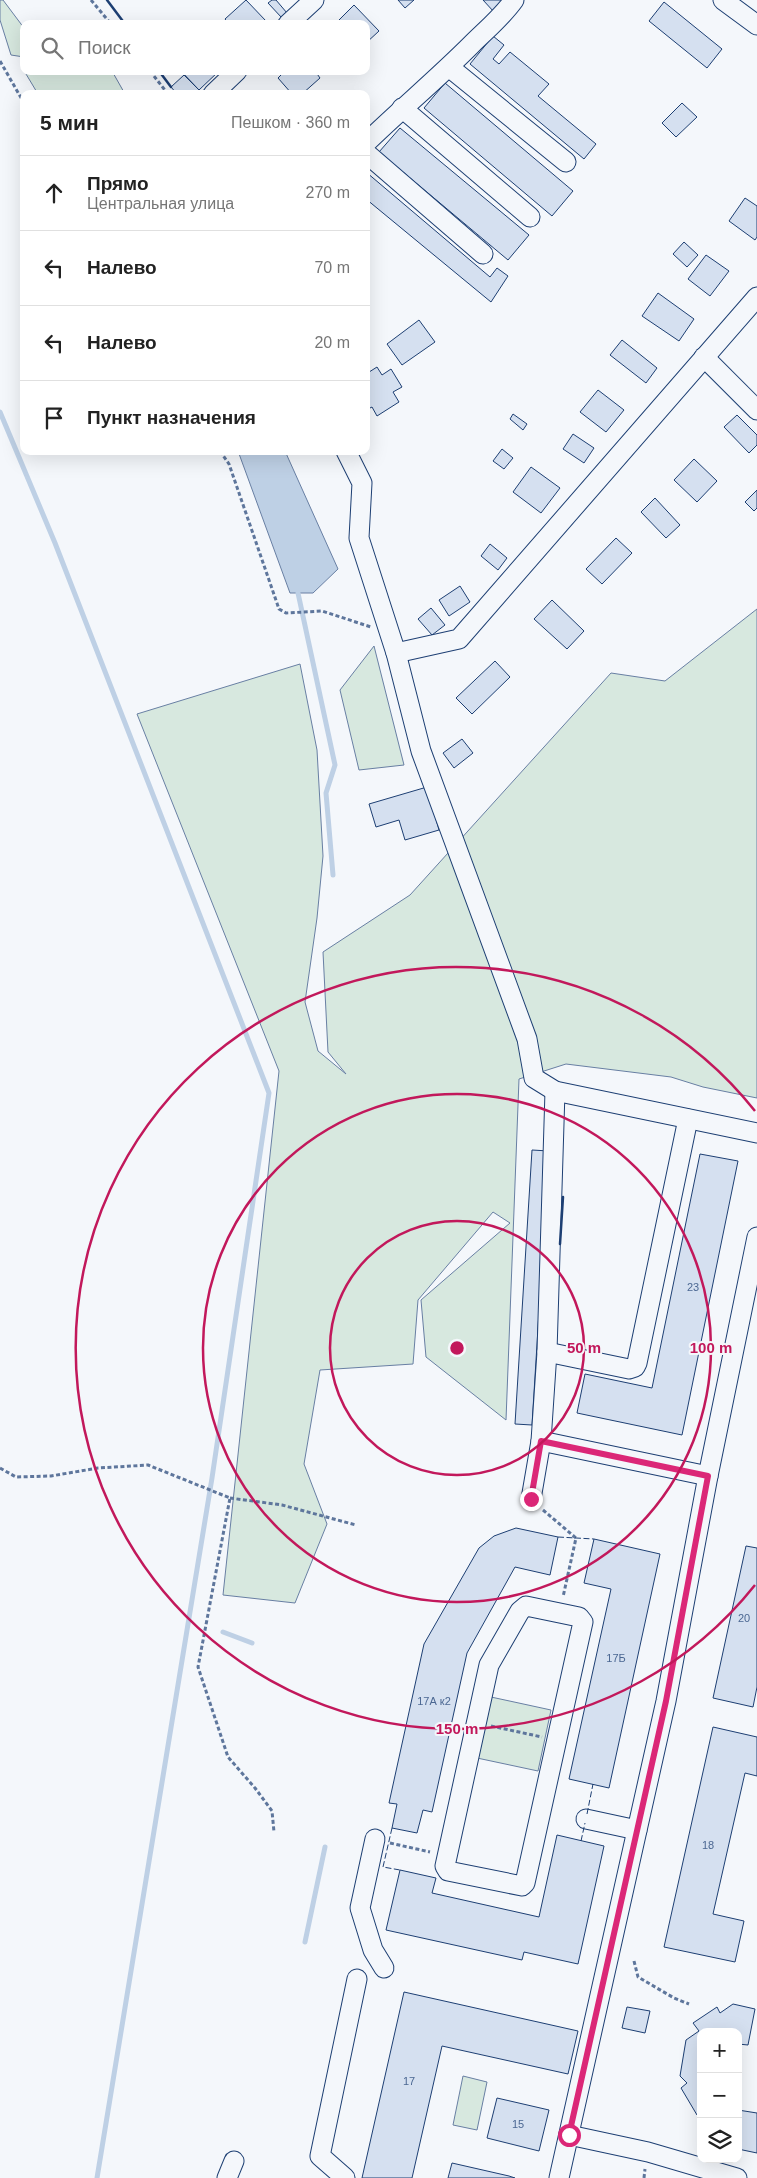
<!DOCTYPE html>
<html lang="ru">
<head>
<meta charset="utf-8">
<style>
  :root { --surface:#fff; --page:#f2f2f2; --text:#222; --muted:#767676; --line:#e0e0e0 }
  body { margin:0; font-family:Arial,sans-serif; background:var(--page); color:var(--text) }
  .controls { position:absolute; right:15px; bottom:15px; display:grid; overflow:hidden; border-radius:10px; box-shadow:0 5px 20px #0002 }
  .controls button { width:45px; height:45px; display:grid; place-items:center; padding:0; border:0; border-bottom:1px solid var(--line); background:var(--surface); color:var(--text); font:25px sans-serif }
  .stop { position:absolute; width:15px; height:15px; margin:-11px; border:4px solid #db2777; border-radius:50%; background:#fff }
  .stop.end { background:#db2777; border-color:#fff; box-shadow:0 1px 5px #0008 }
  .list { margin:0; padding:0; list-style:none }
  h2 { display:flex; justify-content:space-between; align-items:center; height:65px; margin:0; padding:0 20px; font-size:21px }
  h2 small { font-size:16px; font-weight:400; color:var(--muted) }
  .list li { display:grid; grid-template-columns:32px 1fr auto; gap:15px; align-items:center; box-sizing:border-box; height:75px; padding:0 20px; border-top:1px solid var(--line) }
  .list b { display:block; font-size:19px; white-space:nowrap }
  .list p { margin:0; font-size:16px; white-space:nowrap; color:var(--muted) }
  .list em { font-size:16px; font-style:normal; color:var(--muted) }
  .icon { flex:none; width:28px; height:28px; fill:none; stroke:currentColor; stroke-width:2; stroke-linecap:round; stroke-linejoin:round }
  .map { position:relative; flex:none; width:757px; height:2178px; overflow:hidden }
  .search { position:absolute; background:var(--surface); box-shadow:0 5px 20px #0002; left:20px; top:20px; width:350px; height:55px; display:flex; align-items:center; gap:12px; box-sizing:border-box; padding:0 18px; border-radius:10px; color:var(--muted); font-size:19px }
  .panel { position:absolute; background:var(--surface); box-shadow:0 5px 20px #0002; left:20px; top:90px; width:350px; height:365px; border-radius:10px }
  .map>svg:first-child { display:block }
  .green { fill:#d7e8df; stroke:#687fa3 }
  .water { fill:#bed0e5; stroke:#687fa3 }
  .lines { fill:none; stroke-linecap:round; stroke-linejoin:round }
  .stream { stroke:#bed0e5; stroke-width:5 }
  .building { fill:#d5e0f0; stroke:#1d3f73 }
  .minor-casing { stroke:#1d3f73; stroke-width:21 }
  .path { stroke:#5e769c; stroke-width:3; stroke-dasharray:4 2.5; stroke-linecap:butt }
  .minor { stroke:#f4f7fb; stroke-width:19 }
  .fence { stroke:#1d3f73; stroke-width:1; stroke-dasharray:6 2.5; stroke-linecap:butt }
  .wall { stroke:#1d3f73; stroke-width:2.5 }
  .route { stroke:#db2777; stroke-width:6 }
  .ring { fill:none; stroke:#c2185b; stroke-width:2.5 }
  .labels { text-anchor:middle; stroke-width:4; stroke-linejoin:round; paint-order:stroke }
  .number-label { font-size:11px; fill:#4b6792 }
  .centre { fill:#c2185b; stroke:#f4f7fb; stroke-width:2.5 }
  .ring-label { font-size:15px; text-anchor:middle; font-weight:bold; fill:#c2185b; stroke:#f4f7fb; stroke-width:4; stroke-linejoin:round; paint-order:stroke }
</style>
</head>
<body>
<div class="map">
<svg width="757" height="2178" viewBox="0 0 757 2178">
  <rect width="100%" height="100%" fill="#f4f7fb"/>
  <g class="green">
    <polygon points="0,0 3,0 24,28 24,57 11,55 0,20"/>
    <polygon points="29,71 112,71 125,94 38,94 26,74"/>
    <polygon points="757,609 757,1098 703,1087 671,1077 566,1064 519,1079 506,1420 426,1357 421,1300 510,1223 493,1212 418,1300 413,1364 320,1370 304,1464 327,1524 295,1603 223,1595 279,1071 137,714 300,664 317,750 323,856 317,918 305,1002 318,1051 346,1074 328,1052 323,952 410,895 611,673 665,681"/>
    <polygon points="374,646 404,765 359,770 340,690"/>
    <polygon points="491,1697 551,1710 538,1771 477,1758"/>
    <polygon points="463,2076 487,2082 477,2130 453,2125"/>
  </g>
  <polygon class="water" points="238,451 285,451 338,569 313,593 290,593"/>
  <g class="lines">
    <g class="stream">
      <polyline points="0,412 55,543 269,1093 212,1478 97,2178"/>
      <polyline points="298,593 335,765 326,793 333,875"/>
      <polyline points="223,1632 252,1643"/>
      <polyline points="305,1942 325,1847"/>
    </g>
  </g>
  <g class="building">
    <polygon points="246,0 266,21 263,24 229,24 225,19"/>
    <polygon points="272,0 276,0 287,13 282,18 268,3"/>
    <polygon points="398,0 414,0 405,8"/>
    <polygon points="483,0 506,0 494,12"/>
    <polygon points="664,2 722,49 707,68 649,21"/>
    <polygon points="354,5 379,31 366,43 366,24 335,24"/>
    <polygon points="493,36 504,45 493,59 499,64 510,52 549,84 538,96 596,144 584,159 470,64"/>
    <polygon points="181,71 219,71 199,90"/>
    <polygon points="285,71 315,71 320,78 302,94 292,94 278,78"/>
    <polygon points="184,75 199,90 195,94 177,94 171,87"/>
    <polygon points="445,83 573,191 552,216 424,108"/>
    <polygon points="682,103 697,117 676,137 662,123"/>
    <polygon points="400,128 529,235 508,260 379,152"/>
    <polygon points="366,172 490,277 497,268 508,276 491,302 366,199"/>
    <polygon points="745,198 757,206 757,237 755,240 729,221"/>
    <polygon points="684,242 698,255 687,267 673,254"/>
    <polygon points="706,255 729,271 710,296 688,279"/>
    <polygon points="658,293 694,319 679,341 642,316"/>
    <polygon points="419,320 435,342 402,365 387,344"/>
    <polygon points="622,340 657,368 646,383 610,355"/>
    <polygon points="377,367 382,375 391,369 402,387 393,392 399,402 377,416 372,407 368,409 366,406 366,374"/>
    <polygon points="598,390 624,410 606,432 580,412"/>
    <polygon points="513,414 527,424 523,430 510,419"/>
    <polygon points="737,415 757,435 757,445 749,453 724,427"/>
    <polygon points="573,434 594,448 584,463 563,449"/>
    <polygon points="502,449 513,458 504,469 493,461"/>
    <polygon points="694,459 717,481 697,502 674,480"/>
    <polygon points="531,467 560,488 541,513 513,492"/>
    <polygon points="757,490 757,508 754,511 745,502"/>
    <polygon points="655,498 680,525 666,538 641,512"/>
    <polygon points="616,538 632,553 602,584 586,569"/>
    <polygon points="490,544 507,558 498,570 481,556"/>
    <polygon points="460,586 470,602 449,616 439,600"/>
    <polygon points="552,600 584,631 567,649 534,619"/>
    <polygon points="431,608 445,625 432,635 418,619"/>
    <polygon points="495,661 510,677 472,714 456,698"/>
    <polygon points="462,739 473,753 454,768 443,753"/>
    <polygon points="427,787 439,830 405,840 399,820 376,827 369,804"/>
    <polygon points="532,1150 549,1151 532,1425 515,1424"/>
    <polygon points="700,1154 738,1161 682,1435 577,1413 585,1374 652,1388"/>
    <polygon points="516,1528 558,1537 550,1575 515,1567 467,1653 432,1812 423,1810 417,1833 392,1828 397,1804 389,1803 424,1644 479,1548 494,1536"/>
    <polygon points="594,1539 660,1554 609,1788 569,1779 611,1589 584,1583"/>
    <polygon points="746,1546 757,1548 757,1687 753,1707 713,1698"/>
    <polygon points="713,1727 757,1737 757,1776 745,1773 713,1914 744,1921 735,1962 664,1947"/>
    <polygon points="557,1835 604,1846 578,1964 524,1952 522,1960 386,1930 400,1870 436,1878 432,1893 539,1917"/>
    <polygon points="404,1992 578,2031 568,2074 442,2046 412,2178 362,2178"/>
    <polygon points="733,2004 755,2009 748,2045 738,2044 738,2032 701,2032 701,2113 697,2115 681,2088 687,2083 680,2076 686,2040 699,2031 693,2023 717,2007 720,2013"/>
    <polygon points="627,2007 650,2011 645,2033 622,2028"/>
    <polygon points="497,2098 549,2110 539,2151 487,2138"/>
    <polygon points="738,2110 757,2113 757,2153 738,2149"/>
    <polygon points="452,2163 509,2176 515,2178 448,2178"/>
  </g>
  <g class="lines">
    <defs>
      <g id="minor">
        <polyline points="723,0 757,25"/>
        <polyline points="288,24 314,0"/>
        <polyline points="449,67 566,162"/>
        <polyline points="213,94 237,71"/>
        <polyline points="402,108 530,217"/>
        <path d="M366,143C400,110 437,79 471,45C486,30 502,17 514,0"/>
        <polyline points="366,153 483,254"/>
        <polyline points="704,357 757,410"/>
        <polyline points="346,451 362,483 359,538 396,653 421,751 527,1039 534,1078 555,1091 757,1133"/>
        <polyline points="396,653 459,639 757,297"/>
        <polyline points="688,1119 637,1363 635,1367 629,1369 547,1352 541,1441 708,1476"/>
        <polyline points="547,1352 555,1091"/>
        <polyline points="531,1499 541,1441"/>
        <polygon points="526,1606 579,1617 583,1622 525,1883 522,1886 448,1871 445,1866 489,1665 520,1611"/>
        <polyline points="586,1819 637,1830"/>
        <polyline points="375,1839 360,1908 373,1950 384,1968"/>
        <polyline points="569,2135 648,2152 737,2178"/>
        <polyline points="227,2178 234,2161"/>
        <polyline points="345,2178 320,2156 357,1979"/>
        <polyline points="559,2178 666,1701 708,1476 757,1237"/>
      </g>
    </defs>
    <use href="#minor" class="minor-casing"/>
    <g class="path">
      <polyline points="91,0 111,24"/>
      <polyline points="0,61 24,103"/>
      <polyline points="150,71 168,94"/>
      <polyline points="220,451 229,464 279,609 286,613 322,611 371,627"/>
      <polyline points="0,1468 16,1477 51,1476 98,1468 148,1465 230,1498 198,1667 228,1757 255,1788 272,1811 274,1832"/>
      <polyline points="230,1498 282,1505 356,1525"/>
      <polyline points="543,1510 576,1538 563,1597"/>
      <polyline points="491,1726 542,1737"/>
      <polyline points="390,1843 430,1852"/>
      <polyline points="634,1961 638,1977 674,1998 689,2004"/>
      <polyline points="644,2178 645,2169"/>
    </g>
    <use href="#minor" class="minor"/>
    <g class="fence">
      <polyline points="558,1537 594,1539"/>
      <polyline points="587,1814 593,1784"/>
      <polyline points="392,1828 383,1867 400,1870"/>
      <polyline points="581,1841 585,1823"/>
    </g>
    <g class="wall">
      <polyline points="107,0 125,24"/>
      <polyline points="159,71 171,87"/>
      <polyline points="560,1244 563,1197"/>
    </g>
  </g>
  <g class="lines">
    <polyline class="route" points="531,1499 541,1441 708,1476 666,1701 569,2135"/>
  </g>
  <g class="ring">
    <circle cx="457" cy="1348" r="127"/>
    <circle cx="457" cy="1348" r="254"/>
    <path d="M755 1585A381 381 0 1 1 755 1111"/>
  </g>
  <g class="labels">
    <g class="number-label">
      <text x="693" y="1291">23</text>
      <text x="744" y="1622">20</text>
      <text x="616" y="1662">17Б</text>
      <text x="434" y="1705">17А к2</text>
      <text x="708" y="1849">18</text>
      <text x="409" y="2085">17</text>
      <text x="518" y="2128">15</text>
    </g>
  </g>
  <circle cx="457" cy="1348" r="8" class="centre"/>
  <g class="ring-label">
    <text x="584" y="1353">50 m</text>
    <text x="711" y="1353">100 m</text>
    <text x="457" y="1734">150 m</text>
  </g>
</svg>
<div class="controls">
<button>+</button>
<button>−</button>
<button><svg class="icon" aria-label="layers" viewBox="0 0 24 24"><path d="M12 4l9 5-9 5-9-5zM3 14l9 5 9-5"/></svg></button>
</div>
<div class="stop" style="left:569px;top:2135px"></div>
<div class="stop end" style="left:531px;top:1499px"></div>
<div class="search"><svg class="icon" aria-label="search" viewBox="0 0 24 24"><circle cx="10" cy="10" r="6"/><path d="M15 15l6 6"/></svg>Поиск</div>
<section class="panel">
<h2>5 мин<small>Пешком · 360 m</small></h2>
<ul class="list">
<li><svg class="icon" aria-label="ahead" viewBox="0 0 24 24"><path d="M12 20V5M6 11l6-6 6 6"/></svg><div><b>Прямо</b><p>Центральная улица</p></div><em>270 m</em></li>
<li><svg class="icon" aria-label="left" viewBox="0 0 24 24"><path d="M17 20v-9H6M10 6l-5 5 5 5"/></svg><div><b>Налево</b></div><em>70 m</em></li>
<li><svg class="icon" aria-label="left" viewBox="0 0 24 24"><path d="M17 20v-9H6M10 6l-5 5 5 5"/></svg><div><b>Налево</b></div><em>20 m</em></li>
<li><svg class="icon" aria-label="arrive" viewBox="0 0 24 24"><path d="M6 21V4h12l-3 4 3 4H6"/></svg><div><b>Пункт назначения</b></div></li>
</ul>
</section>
</div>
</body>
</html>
